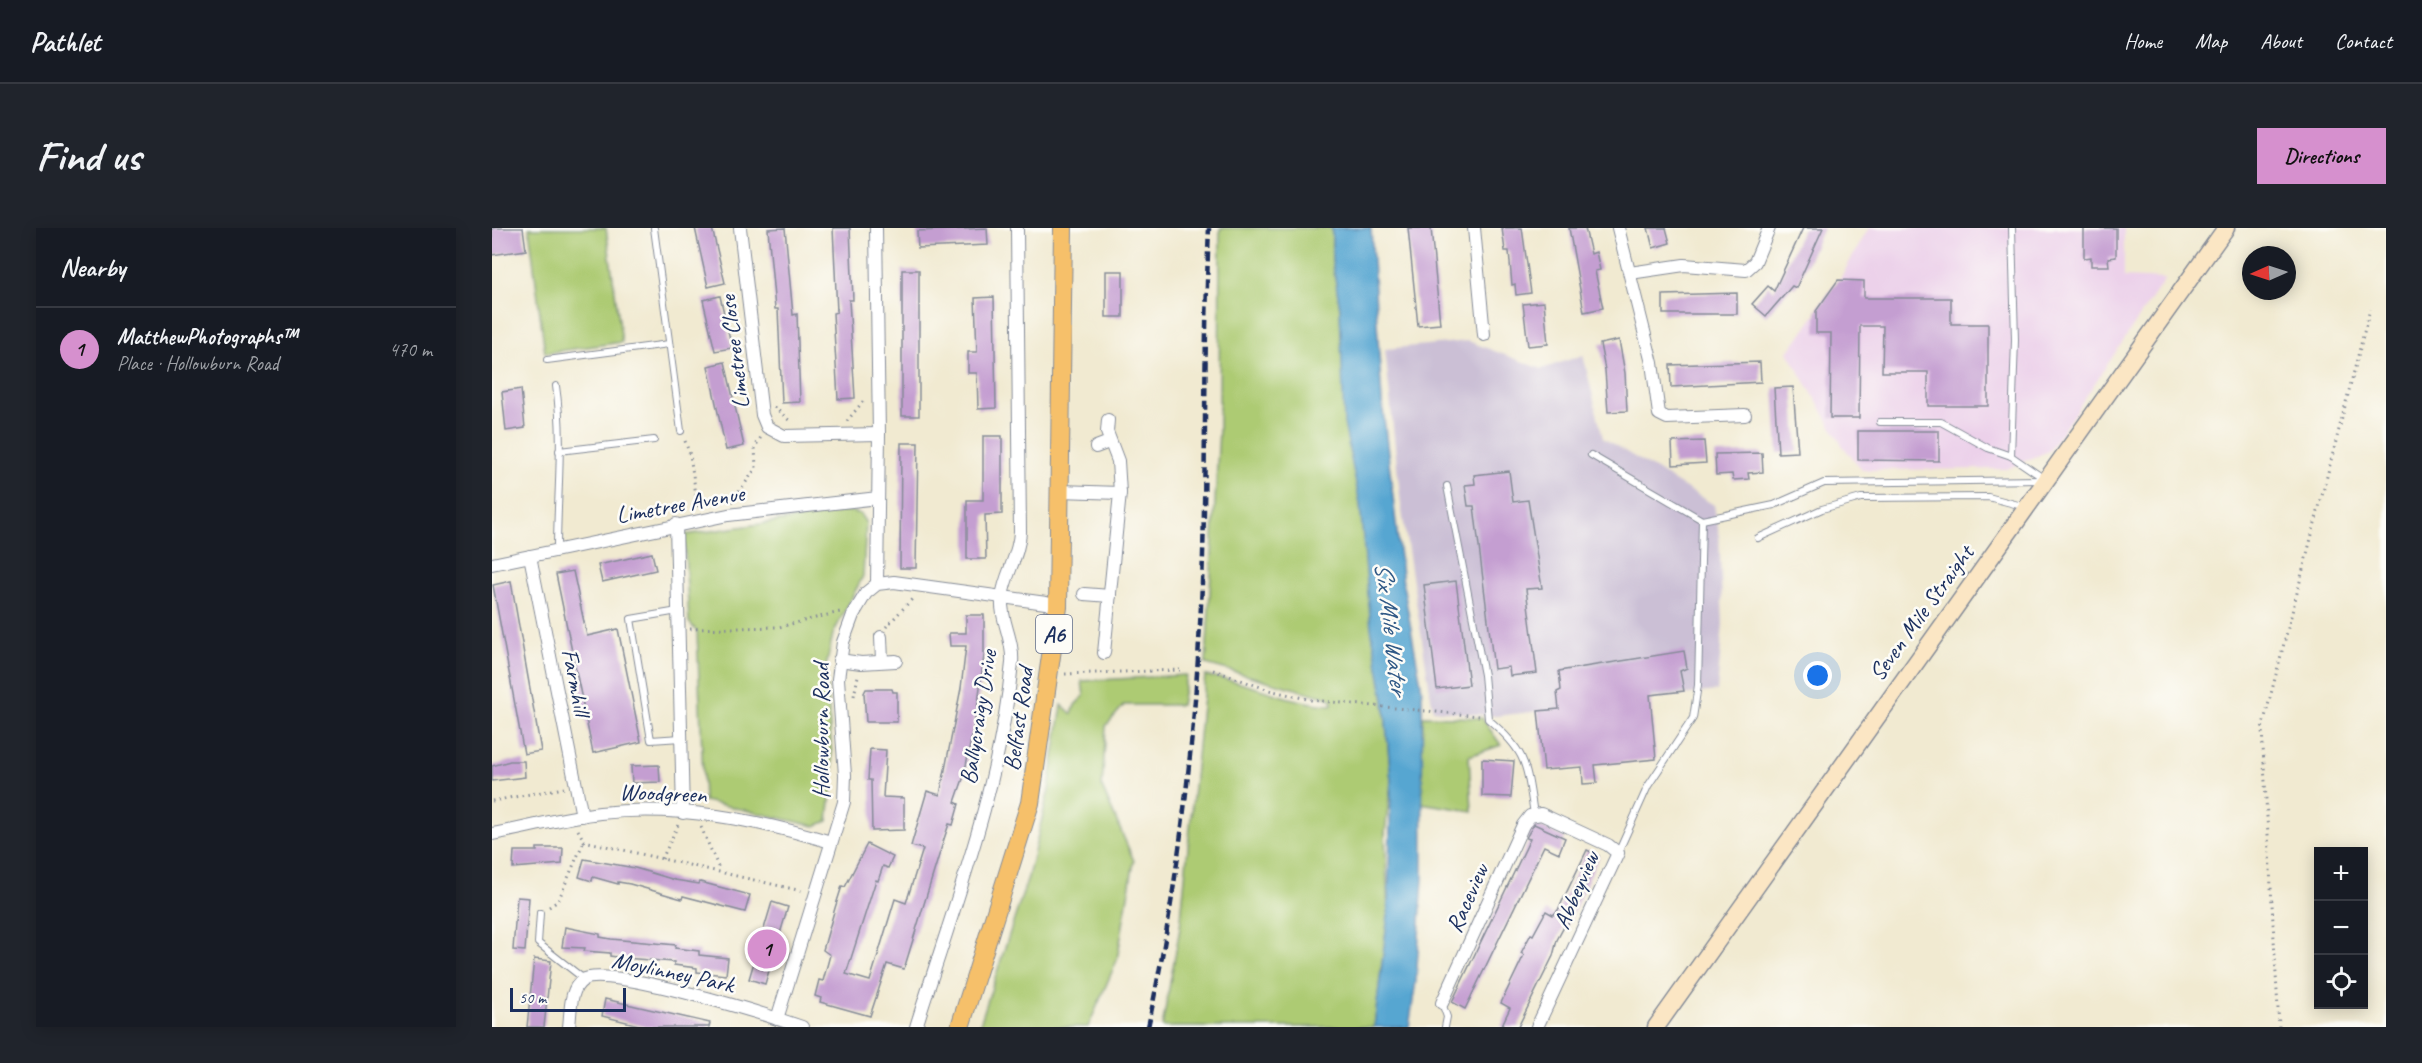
<!DOCTYPE html>
<html lang="en">
<head>
<meta charset="utf-8">
<style>
  :root { --surface:#171b24; --page:#20242c; --text:#f1f3f6; --muted:#9ea1a6; --line:#363941; --accent:#d690ce }
  body { margin:0; font-family:Caveat,sans-serif; background:var(--page); color:var(--text) }
  .controls { position:absolute; right:18px; bottom:18px; display:grid; overflow:hidden; border-radius:0px; box-shadow:0 3px 15px #0003 }
  .controls button { width:54px; height:54px; display:grid; place-items:center; padding:0; border:0; border-bottom:2px solid var(--line); background:var(--surface); color:var(--text); font:30px sans-serif }
  .compass { position:absolute; left:1750px; top:18px; width:54px; height:54px; border-radius:50%; background:var(--surface); box-shadow:0 3px 15px #0003; rotate:267deg }
  .scale { position:absolute; left:18px; bottom:15px; width:116px; box-sizing:border-box; padding-left:6px; border:3px solid #1b2f5e; border-top:0; font-size:16px; line-height:21px; white-space:nowrap; color:#1b2f5e; -webkit-text-stroke:4px #fdfcf7; paint-order:stroke }
  .you { position:absolute; left:1326px; top:448px; width:21px; height:21px; margin:-15px; border:4px solid #fff; border-radius:50%; background:#1a73e8; box-shadow:0 0 0 9px #1a73e833 }
  .badge { display:grid; place-items:center; width:39px; height:39px; border-radius:50%; background:var(--accent); color:#111; font-size:20px; font-weight:700 }
  .pin { position:absolute; translate:-50% -50%; border:3px solid #fff; box-shadow:0 2px 6px #0006 }
  .list { margin:0; padding:0; list-style:none }
  h2 { display:flex; justify-content:space-between; align-items:center; height:78px; margin:0; padding:0 24px; font-size:26px }
  h2 small { font-size:20px; font-weight:400; color:var(--muted) }
  .list li { display:grid; grid-template-columns:39px 1fr auto; gap:18px; align-items:center; box-sizing:border-box; height:84px; padding:0 24px; border-top:2px solid var(--line) }
  .list b { display:block; font-size:22px; white-space:nowrap }
  .list p { margin:0; font-size:20px; white-space:nowrap; color:var(--muted) }
  .list em { font-size:20px; font-style:normal; color:var(--muted) }
  .icon { flex:none; width:33px; height:33px; fill:none; stroke:currentColor; stroke-width:2; stroke-linecap:round; stroke-linejoin:round }
  .map { position:relative; flex:none; width:1894px; height:799px; overflow:hidden; border-radius:0px }
  header { display:flex; align-items:center; gap:36px; box-sizing:border-box; height:84px; padding:0 30px; background:var(--surface); border-bottom:2px solid var(--line) }
  header strong { font-size:28px }
  nav { display:flex; gap:33px; margin-inline-start:auto; font-size:21px }
  .intro { display:flex; align-items:center; justify-content:space-between; box-sizing:border-box; height:144px; padding:0 36px }
  h1 { margin:0; font-size:42px }
  .button { padding:15px 27px; border-radius:0px; background:var(--accent); color:#111; font-size:21px; font-weight:700 }
  main { display:flex; gap:36px; padding:0 36px }
  aside { flex:1; background:var(--surface); border-radius:0px; box-shadow:0 3px 15px #0003 }
  .map>svg:first-child { display:block }
  .built { fill:#ecd1ea }
  .industrial { fill:#cbbfd5 }
  .green { fill:#adcb73; stroke:#647d68; stroke-width:1.5 }
  .water { fill:#57a6d1; stroke:#396a98; stroke-width:1.5 }
  .building { fill:#c49ed1 }
  .lines { fill:none; stroke-linecap:round; stroke-linejoin:round }
  .service-casing { stroke:#868c98; stroke-width:8 }
  .minor-casing { stroke:#868c98; stroke-width:14 }
  .secondary-casing { stroke:#868c98; stroke-width:19 }
  .primary-casing { stroke:#868c98; stroke-width:20 }
  .path { stroke:#868c98; stroke-width:3; stroke-dasharray:1.5 4.5; stroke-linecap:butt }
  .service { stroke:#fff; stroke-width:6 }
  .minor { stroke:#fff; stroke-width:12 }
  .secondary { stroke:#fbe6c4; stroke-width:16 }
  .primary { stroke:#f6c06b; stroke-width:18 }
  .rail { stroke:#1b2f5e; stroke-width:4.5; stroke-dasharray:9 4.5; stroke-linecap:butt }
  .labels { text-anchor:middle; stroke-width:5; stroke-linejoin:round; paint-order:stroke }
  .shield { fill:#fdfcf7; stroke:#5f6c8c; stroke-width:1.5 }
  .shield-label { font-size:22px; font-weight:bold; fill:#1b2f5e }
  .street-label { font-size:24px; fill:#1b2f5e; stroke:#fdfcf7 }
  .water-label { font-size:26px; font-style:italic; fill:#305986; stroke:#fdfcf7 }
</style>
</head>
<body>
<header>
<strong>Pathlet</strong>
<nav><a>Home</a><a>Map</a><a>About</a><a>Contact</a></nav>
</header>
<div class="intro"><h1>Find us</h1><a class="button">Directions</a></div>
<main>
<aside>
<h2>Nearby<small></small></h2>
<ul class="list">
<li><span class="badge">1</span><div><b>MatthewPhotographs™</b><p>Place · Hollowburn Road</p></div><em>470 m</em></li>
</ul>
</aside>
<div class="map">
<svg width="1894" height="799" viewBox="0 0 1894 799">
  <rect width="100%" height="100%" fill="#fdfcf7"/>
  <filter id="ink" filterUnits="userSpaceOnUse"><feTurbulence type="fractalNoise" baseFrequency=".0167" numOctaves="2"/><feDisplacementMap in="SourceGraphic" scale="12" xChannelSelector="R" yChannelSelector="G"/><feConvolveMatrix kernelMatrix="1 2 1 2 8 2 1 2 1" color-interpolation-filters="sRGB"/></filter>
  <filter id="wash" filterUnits="userSpaceOnUse"><feTurbulence type="fractalNoise" baseFrequency=".008" numOctaves="4" result="noise"/><feDisplacementMap in="SourceGraphic" scale="24" xChannelSelector="R" yChannelSelector="G"/><feGaussianBlur stdDeviation="1.35" result="paint"/><feColorMatrix in="noise" values="0 0 0 0 0 0 0 0 0 0 0 0 0 0 0 0 0 1.4 0 .05"/><feComposite in="paint" operator="in"/></filter>
  <g filter="url(#wash)">
    <rect width="100%" height="100%" fill="#f1ead1"/>
    <polygon class="built" points="1377,0 1632,0 1632,49 1673,51 1557,223 1515,241 1370,242 1350,217 1296,124 1342,61"/>
    <polygon class="industrial" points="976,113 1050,141 1091,127 1111,210 1222,277 1227,306 1231,396 1225,463 1004,488 941,482 909,277 893,121"/>
    <g class="green">
      <polygon points="37,0 114,0 130,114 53,125"/>
      <path d="M728,0H840V32L848,80L852,175L868,276L880,402L892,472L899,553L893,605L896,687L882,799H670L688,700L713,448C756,452 796,476 840,477V471L714,436L727,202Z"/>
      <polygon points="357,283 368,286 374,295 371,348 341,406 334,439 341,544 336,593 323,598 212,573 205,404 197,394 192,307"/>
      <polygon points="694,447 689,477 632,477 614,498 610,559 642,633 625,732 596,799 487,799 536,649 557,561 570,477 580,486 583,477 592,468 590,453"/>
      <polygon points="931,488 990,490 1009,517 977,528 980,583 929,575"/>
    </g>
    <polygon class="water" points="840,0 879,0 890,173 911,356 930,462 931,650 924,753 917,799 882,799 896,687 899,553 892,472 879,400 868,276 852,195 848,80 840,32"/>
    <g id="blocks">
      <g class="building">
        <polygon points="0,0 31,0 34,22 0,27"/>
        <polygon points="203,0 220,0 233,55 216,59"/>
        <polygon points="293,0 301,87 305,86 308,174 290,175 286,81 283,81 276,1"/>
        <polygon points="341,0 358,0 361,72 357,72 363,170 346,171 341,85 345,84"/>
        <polygon points="495,0 496,17 426,20 425,3"/>
        <polygon points="916,0 939,0 948,96 926,98"/>
        <polygon points="1010,0 1030,0 1039,65 1024,67 1023,56 1020,57 1017,23 1013,23"/>
        <polygon points="1077,0 1093,0 1099,26 1104,24 1108,42 1103,43 1111,80 1092,84"/>
        <polygon points="1156,0 1174,0 1178,15 1161,20"/>
        <polygon points="1311,0 1331,0 1304,60 1300,58 1274,88 1260,76 1276,58 1282,63"/>
        <polygon points="1592,0 1624,0 1624,29 1616,30 1617,38 1599,38 1599,29 1592,30"/>
        <rect x="410" y="42" width="17" height="146"/>
        <rect x="614" y="43" width="17" height="46"/>
        <polygon points="1346,52 1372,53 1372,70 1459,70 1459,96 1496,96 1496,178 1436,178 1436,144 1390,144 1391,98 1368,98 1367,190 1338,190 1339,105 1324,105 1324,83"/>
        <polygon points="1245,65 1245,86 1171,86 1171,67"/>
        <polygon points="228,68 240,120 223,123 211,72"/>
        <polygon points="502,69 504,180 486,181 485,145 476,145 476,124 485,124 483,70"/>
        <polygon points="1052,74 1056,116 1036,118 1031,76"/>
        <polygon points="1127,112 1133,145 1135,183 1116,184 1113,142 1108,116"/>
        <polygon points="233,134 252,218 234,222 216,138"/>
        <polygon points="1268,134 1269,154 1179,159 1178,137"/>
        <polygon points="1301,159 1306,224 1286,225 1282,160"/>
        <polygon points="29,161 33,200 14,203 10,164"/>
        <polygon points="1366,203 1447,203 1447,233 1366,232"/>
        <polygon points="491,208 510,208 510,286 493,287 494,331 475,331 475,272 491,272"/>
        <polygon points="1212,213 1214,235 1181,237 1180,214"/>
        <polygon points="409,215 426,215 424,340 408,340"/>
        <polygon points="1270,225 1271,244 1256,245 1257,251 1241,252 1240,246 1224,247 1223,226"/>
        <polygon points="1017,243 1021,274 1036,272 1050,360 1034,361 1045,445 1018,448 1017,439 1002,441 982,278 976,278 973,257 983,256 982,247"/>
        <polygon points="160,325 164,342 110,354 106,337"/>
        <polygon points="81,343 95,408 126,401 149,514 101,525 64,346"/>
        <polygon points="19,353 49,523 32,526 1,357"/>
        <polygon points="964,353 977,457 945,461 932,357"/>
        <polygon points="474,387 492,387 492,427 486,475 472,548 463,574 467,576 461,597 457,596 452,611 412,741 395,736 378,788 328,774 329,770 323,768 327,752 331,753 338,727 331,722 343,680 350,658 353,659 375,616 401,629 396,640 391,638 386,653 384,652 354,746 378,753 403,671 414,675 431,621 419,618 435,563 448,567 469,460 474,418 458,418 457,405 474,405"/>
        <polygon points="1192,423 1195,440 1188,443 1192,463 1158,467 1164,531 1103,537 1105,555 1091,556 1090,539 1052,542 1046,483 1067,481 1065,464 1069,462 1067,443"/>
        <polygon points="374,461 400,461 401,464 405,464 405,494 374,494 372,465"/>
        <polygon points="378,521 394,522 391,569 412,570 412,602 380,603 379,552 376,552"/>
        <polygon points="990,531 1022,533 1019,569 990,568"/>
        <polygon points="18,533 32,533 33,549 0,553 0,538"/>
        <polygon points="167,537 168,554 140,555 139,538"/>
        <polygon points="1042,596 1073,610 1067,625 1052,618 973,781 960,774 1038,611 1034,610"/>
        <polygon points="45,620 71,620 70,636 21,640 22,623 45,623"/>
        <polygon points="1095,622 1107,628 1075,698 1073,697 1065,712 1061,728 1026,799 1009,799 1018,780 1009,775 1032,727 1029,725 1039,706 1041,707 1054,683 1061,687 1066,682"/>
        <polygon points="92,631 143,640 183,652 207,656 208,654 258,667 253,684 191,668 190,671 138,656 126,654 126,656 101,649 100,653 87,649"/>
        <polygon points="25,669 37,670 33,723 21,722"/>
        <polygon points="280,674 296,679 273,756 257,751"/>
        <polygon points="73,699 108,706 108,709 119,711 184,717 183,720 207,723 207,727 236,730 234,747 205,744 205,740 182,737 182,734 132,730 118,728 118,725 92,723 93,720 70,719"/>
        <polygon points="42,731 59,733 52,799 35,799"/>
        <polygon points="113,771 218,795 217,799 155,799 110,788"/>
      </g>
    </g>
  </g>
  <g filter="url(#ink)">
    <use href="#blocks" fill-opacity="0" stroke="#868c98" stroke-width="1.5"/>
    <g class="lines">
      <defs>
        <g id="service">
          <polyline points="162,0 189,203"/>
          <polyline points="55,132 177,116"/>
          <path d="M64,158C72,211 65,267 65,322"/>
          <polyline points="1388,194 1449,194 1496,220 1519,228 1554,252"/>
          <polyline points="67,223 162,212"/>
          <polyline points="1099,227 1210,292 1206,457 1201,490 1156,558 1126,625"/>
          <polyline points="1519,228 1523,112 1520,0"/>
          <path d="M955,258L992,447L996,491C1036,525 1034,536 1042,586"/>
          <polyline points="1210,292 1282,277 1332,255 1551,252"/>
          <polyline points="1266,310 1330,281 1369,270 1496,269 1534,279"/>
          <polyline points="186,383 139,391 159,512 189,510"/>
          <polyline points="48,685 46,715 92,751"/>
          <polyline points="950,775 955,789 953,799"/>
        </g>
        <g id="minor">
          <polyline points="248,0 270,187 275,199 292,208 387,206"/>
          <polyline points="384,0 387,206 385,356"/>
          <polyline points="982,0 992,107"/>
          <polyline points="1126,0 1160,135 1167,186 1175,190 1253,187"/>
          <polyline points="1138,45 1192,37 1254,42 1263,34 1277,0"/>
          <polyline points="604,219 617,214"/>
          <polyline points="568,263 628,265"/>
          <polyline points="184,296 191,585"/>
          <polyline points="38,328 90,588"/>
          <polyline points="0,336 236,287 386,270"/>
          <polyline points="592,366 618,368"/>
          <polyline points="389,409 390,433"/>
          <polyline points="612,425 628,265 626,233 615,204 616,192"/>
          <polyline points="347,432 369,435 404,433"/>
          <path d="M0,606C36,600 72,589 108,585C186,576 265,592 339,614"/>
          <polyline points="950,775 1031,597 1038,588 1049,586 1116,617 1126,625 1045,799"/>
          <polyline points="285,791 352,574 353,547 346,451 351,414 361,387 374,365 385,356 402,354 554,375 566,379"/>
          <path d="M77,799C79,784 77,761 91,752C114,736 278,788 310,799"/>
          <path d="M424,799C461,680 508,560 520,435C522,411 508,393 510,369C513,346 527,328 528,304L525,0"/>
        </g>
        <polyline id="secondary" points="1164,799 1734,0"/>
        <polyline id="primary" points="468,799 538,575 566,379 571,0"/>
      </defs>
      <use href="#service" class="service-casing"/>
      <use href="#minor" class="minor-casing"/>
      <use href="#secondary" class="secondary-casing"/>
      <use href="#primary" class="primary-casing"/>
      <g class="path">
        <polyline points="282,179 299,194"/>
        <polyline points="355,193 373,171"/>
        <polyline points="193,213 198,227 206,280"/>
        <polyline points="240,274 264,240 263,219 269,209"/>
        <polyline points="394,399 422,369"/>
        <polyline points="198,401 287,399 348,384"/>
        <polyline points="721,442 777,462 819,472 987,488"/>
        <polyline points="573,446 688,442"/>
        <polyline points="362,468 366,448"/>
        <polyline points="0,573 72,560"/>
        <polyline points="209,599 228,643"/>
        <polyline points="86,602 92,613 310,663"/>
        <polyline points="170,631 186,597"/>
        <polyline points="57,679 66,673 92,613"/>
        <polyline points="1787,799 1770,501 1878,81"/>
      </g>
      <use href="#service" class="service"/>
      <use href="#minor" class="minor"/>
      <use href="#secondary" class="secondary"/>
      <use href="#primary" class="primary"/>
      <path class="rail" d="M656,799C689,645 706,485 711,327C714,218 712,109 717,0"/>
    </g>
  </g>
  <g class="labels">
    <rect class="shield" x="544" y="387" width="36" height="38" rx="4.5"/>
    <g class="shield-label">
      <text x="562" y="414">A6</text>
    </g>
    <g class="street-label">
      <text transform="translate(242 124) rotate(-97)" y="8">Limetree Close</text>
      <text transform="translate(188 276) rotate(-10)" y="8">Limetree Avenue</text>
      <text transform="translate(1429 385) rotate(-54)" y="8">Seven Mile Straight</text>
      <text transform="translate(84 454) rotate(79)" y="8">Farmhill</text>
      <text transform="translate(486 489) rotate(-81)" y="8">Ballycraigy Drive</text>
      <text transform="translate(526 491) rotate(-82)" y="8">Belfast Road</text>
      <text transform="translate(329 503) rotate(-90)" y="8">Hollowburn Road</text>
      <text transform="translate(171 565) rotate(2)" y="8">Woodgreen</text>
      <text transform="translate(1084 662) rotate(-67)" y="8">Abbeyview</text>
      <text transform="translate(975 670) rotate(-66)" y="8">Raceview</text>
      <text transform="translate(181 744) rotate(12)" y="8">Moylinney Park</text>
    </g>
    <g class="water-label">
      <text transform="translate(900 400) rotate(83)" y="9">Six Mile Water</text>
    </g>
  </g>
</svg>
<div class="controls">
<button>+</button>
<button>−</button>
<button><svg class="icon" aria-label="locate" viewBox="0 0 24 24"><circle cx="12" cy="12" r="6"/><path d="M12 2v4M12 18v4M2 12h4M18 12h4"/></svg></button>
</div>
<svg class="compass" viewBox="-18 -18 36 36"><path d="M0-13l5 13h-10z" fill="#e53935"/><path d="M0 13l5-13h-10z" fill="#9ea1a6"/></svg>
<div class="scale">50 m</div>
<div class="you"></div>
<div class="pin badge" style="left:275px;top:721px">1</div>
</div>
</main>
</body>
</html>
